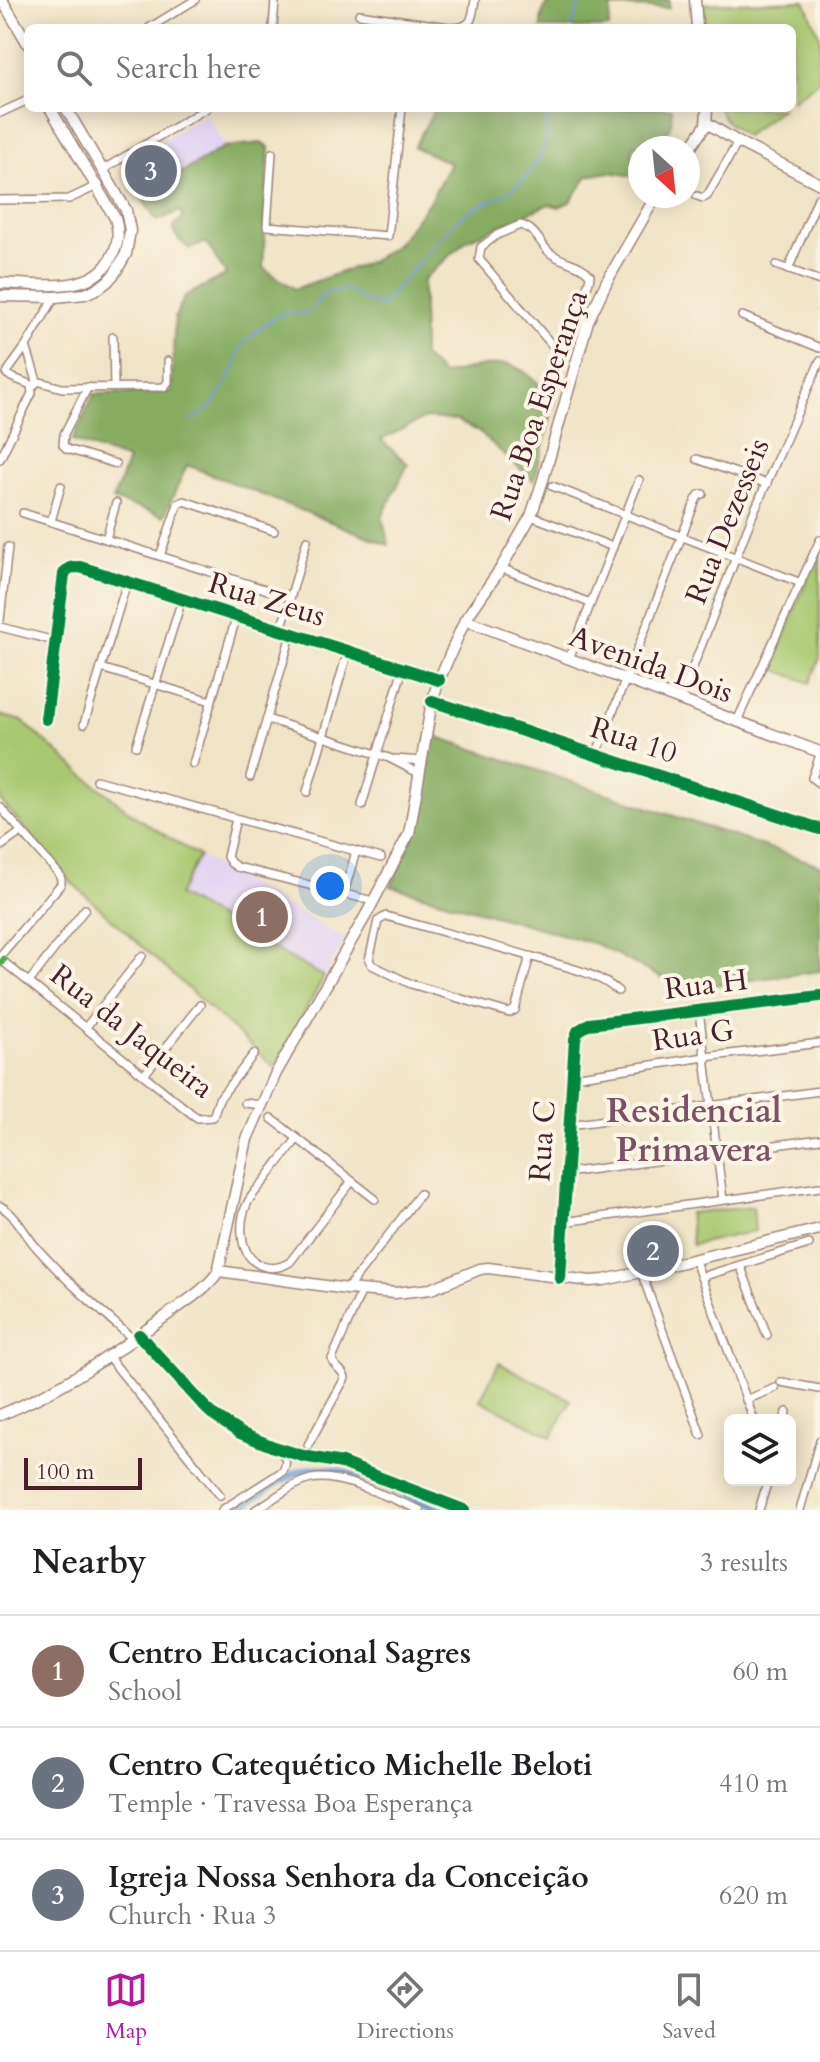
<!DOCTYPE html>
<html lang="en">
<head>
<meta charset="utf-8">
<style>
  :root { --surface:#fff; --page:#f2f2f2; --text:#202124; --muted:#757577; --line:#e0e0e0; --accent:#b5179e }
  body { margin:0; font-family:Cardo,serif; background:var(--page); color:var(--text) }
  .controls { position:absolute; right:24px; bottom:24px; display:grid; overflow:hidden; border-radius:12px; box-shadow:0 4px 20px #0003 }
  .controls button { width:72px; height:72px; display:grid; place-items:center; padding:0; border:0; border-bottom:2px solid var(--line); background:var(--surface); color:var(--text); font:40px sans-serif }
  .compass { position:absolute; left:628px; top:136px; width:72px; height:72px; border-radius:50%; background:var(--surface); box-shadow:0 4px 20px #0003; rotate:153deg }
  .scale { position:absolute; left:24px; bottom:20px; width:118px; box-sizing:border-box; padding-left:8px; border:4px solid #4a1f2b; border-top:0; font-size:22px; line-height:28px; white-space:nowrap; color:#4a1f2b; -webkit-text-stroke:6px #fcf5e5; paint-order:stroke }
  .you { position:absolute; left:330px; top:886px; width:28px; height:28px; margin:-20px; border:6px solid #fff; border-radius:50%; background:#1a73e8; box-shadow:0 0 0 12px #1a73e833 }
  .badge { display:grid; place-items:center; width:52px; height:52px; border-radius:50%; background:var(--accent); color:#fff; font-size:26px; font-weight:700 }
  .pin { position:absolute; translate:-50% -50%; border:4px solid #fff; box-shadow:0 2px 8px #0006 }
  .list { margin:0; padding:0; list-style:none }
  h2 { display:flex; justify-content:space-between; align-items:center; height:104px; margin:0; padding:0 32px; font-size:34px }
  h2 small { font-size:26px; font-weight:400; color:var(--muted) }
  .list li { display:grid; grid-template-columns:52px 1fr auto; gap:24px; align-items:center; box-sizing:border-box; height:112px; padding:0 32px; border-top:2px solid var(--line) }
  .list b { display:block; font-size:30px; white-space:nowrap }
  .list p { margin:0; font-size:26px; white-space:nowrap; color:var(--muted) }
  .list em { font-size:26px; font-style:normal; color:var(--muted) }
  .icon { flex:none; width:44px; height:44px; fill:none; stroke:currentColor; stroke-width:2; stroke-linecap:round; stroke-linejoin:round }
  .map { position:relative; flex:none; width:820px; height:1510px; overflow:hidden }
  .search { position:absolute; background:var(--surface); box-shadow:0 4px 20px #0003; left:24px; right:24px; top:24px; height:88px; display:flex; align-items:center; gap:20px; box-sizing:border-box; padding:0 28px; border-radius:12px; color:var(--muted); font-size:30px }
  .sheet { height:440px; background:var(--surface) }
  nav { display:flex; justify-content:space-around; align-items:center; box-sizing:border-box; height:112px; border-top:2px solid var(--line); background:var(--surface); font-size:22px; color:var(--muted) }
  nav a { display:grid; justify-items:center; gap:4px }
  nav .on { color:var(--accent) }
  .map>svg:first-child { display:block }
  .built { fill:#e2d4f3 }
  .green { fill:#a8c870; stroke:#79744e; stroke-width:2 }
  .forest { fill:#86ac62; stroke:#686646; stroke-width:2 }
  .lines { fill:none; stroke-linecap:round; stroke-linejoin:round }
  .stream { stroke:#6e9cd6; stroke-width:2 }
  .canal { stroke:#6e9cd6; stroke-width:8 }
  .street-casing { stroke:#9d8278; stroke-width:10 }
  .secondary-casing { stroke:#9d8278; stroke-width:13 }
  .street { stroke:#fff; stroke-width:7 }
  .secondary { stroke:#fff; stroke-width:10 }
  .quiet { stroke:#57aa44; stroke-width:10; stroke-dasharray:20 10; stroke-linecap:butt }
  .cycleway-casing { stroke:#fcf5e5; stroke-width:17 }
  .cycleway { stroke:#00873e; stroke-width:12 }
  .labels { text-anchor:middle; stroke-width:8; stroke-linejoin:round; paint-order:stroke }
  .street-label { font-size:30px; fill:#4a1f2b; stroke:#fcf5e5 }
  .quarter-label { font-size:34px; font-weight:bold; fill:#7c5167; stroke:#fcf5e5 }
</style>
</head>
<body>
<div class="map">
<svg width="820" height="1510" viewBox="0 0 820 1510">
  <rect width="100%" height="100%" fill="#fcf5e5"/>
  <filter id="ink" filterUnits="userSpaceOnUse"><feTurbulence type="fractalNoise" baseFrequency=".0125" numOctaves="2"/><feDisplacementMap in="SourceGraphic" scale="16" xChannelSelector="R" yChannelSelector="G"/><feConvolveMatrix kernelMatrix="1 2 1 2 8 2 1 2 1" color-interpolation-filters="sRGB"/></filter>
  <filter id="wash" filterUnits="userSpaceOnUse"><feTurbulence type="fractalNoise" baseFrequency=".006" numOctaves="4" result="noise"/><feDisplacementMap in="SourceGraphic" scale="32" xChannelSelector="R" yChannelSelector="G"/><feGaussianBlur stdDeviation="1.8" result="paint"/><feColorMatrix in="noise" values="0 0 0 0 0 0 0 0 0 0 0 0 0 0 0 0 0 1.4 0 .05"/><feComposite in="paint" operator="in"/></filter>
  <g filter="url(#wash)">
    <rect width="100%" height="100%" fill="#f0e4c6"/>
    <g class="built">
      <polygon points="206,114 225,146 175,176 156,144"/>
      <polygon points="199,856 346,939 324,977 177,895"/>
    </g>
    <g class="green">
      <polygon points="805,1 820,37 820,80 792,100 792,28 706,28 703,4"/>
      <polygon points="718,108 782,108 745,136 726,121"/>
      <polygon points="818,552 820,553 820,658 810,683 771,668"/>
      <polygon points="0,715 22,721 80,772 136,817 199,856 178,895 324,977 274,1067 71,882 0,800"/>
      <polygon points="753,1207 755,1231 692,1245 689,1213"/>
      <polygon points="499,1363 571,1400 552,1437 480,1400"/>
    </g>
    <g class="forest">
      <path d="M554,0H669V8L611,7L609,28H541C541,16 542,6 554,0Z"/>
      <path d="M435,108H671C675,138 660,137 636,145C627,154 639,162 640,173L634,176L609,172L588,176L570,202L559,207L549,204L467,240L423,280V356L442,375C458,372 497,361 511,365C528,371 543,388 555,401L534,481L479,432L456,420L425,418L381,440L408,464L382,517L389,545L187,465L164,516L113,500L128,460L72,441L94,394L171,392L175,317L185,296L226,275L206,242L190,249L180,241L173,231L174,225L183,218L180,211L157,221L141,197L224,147L261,143L269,147L263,268L295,289L372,261L397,244L431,199L450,163L414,147Z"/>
      <polygon points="432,735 820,865 820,971 683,989 596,944 391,886 418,826"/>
    </g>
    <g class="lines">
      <g class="stream">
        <polyline points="571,28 581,0"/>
        <path d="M190,421L209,409L224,388L235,366L240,347L261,327L282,313L303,314L311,310L324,294L346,289L369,303L381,305C407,278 429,249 455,222C470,206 490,203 508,192C533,175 557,138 543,108"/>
      </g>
      <path class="canal" d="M235,1510C257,1497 281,1477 305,1470C337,1461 409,1497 441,1510"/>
    </g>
  </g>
  <g filter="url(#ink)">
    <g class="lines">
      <defs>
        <g id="street">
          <path d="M359,14L456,28C474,25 472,16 475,0"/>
          <polyline points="149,28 195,0"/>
          <polyline points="273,28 275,0"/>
          <polyline points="0,113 28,100"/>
          <polyline points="272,153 267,226 388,236 402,108"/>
          <polyline points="102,170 207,108"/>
          <polyline points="697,196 703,198 707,196 738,142"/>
          <polyline points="0,200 69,199 99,185"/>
          <path d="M520,225C535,228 539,242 549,252C562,263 579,262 590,275C590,287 581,295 578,306C573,322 575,345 552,345L479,259L481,247L497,235Z"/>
          <polyline points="776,265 820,281"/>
          <polyline points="788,270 818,198"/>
          <polyline points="742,316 820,348"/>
          <polyline points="113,337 114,387"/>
          <polyline points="26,346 37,381 34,386 11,377 7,374 8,371 26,346 55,297"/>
          <polyline points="37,381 62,388 164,387 168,382 168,361"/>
          <polyline points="88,387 64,434 63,445 67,449 116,464"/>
          <polyline points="0,459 32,393 31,386"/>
          <polyline points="697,459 767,484"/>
          <polyline points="552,486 801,583"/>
          <polyline points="23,513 290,597"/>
          <polyline points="531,516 613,547"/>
          <polyline points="51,521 61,486"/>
          <polyline points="106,539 116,503"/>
          <polyline points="160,556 178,504 184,501 274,531"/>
          <polyline points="501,568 590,603"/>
          <polyline points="0,620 8,547"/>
          <polyline points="0,627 55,641"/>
          <polyline points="281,630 307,540"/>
          <polyline points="569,659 639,480"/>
          <polyline points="101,668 211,701"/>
          <polyline points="680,700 753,514 820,361"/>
          <polyline points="432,701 820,829"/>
          <path d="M46,719L64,574C68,567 72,567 80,567L439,680"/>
          <polyline points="267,719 389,758 420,774"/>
          <polyline points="737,721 820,540"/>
          <polyline points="84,724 127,582"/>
          <polyline points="136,746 179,609"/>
          <polyline points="596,755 696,500 699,495 703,494"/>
          <polyline points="820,755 812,778 820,784"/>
          <polyline points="395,759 422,761"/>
          <polyline points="193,764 234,625"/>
          <polyline points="250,777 289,642"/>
          <polyline points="96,780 381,858"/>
          <polyline points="307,792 345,661"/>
          <polyline points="362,805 400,678"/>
          <polyline points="0,807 59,874 61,879 61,884 0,956"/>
          <polyline points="236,819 227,857 231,863 237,867 373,901"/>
          <polyline points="0,847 21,832"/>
          <polyline points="344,893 356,851"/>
          <polyline points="378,921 369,960 372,965 411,984 509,1013 515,1010 530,956"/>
          <path d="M378,921L386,916C439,931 491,945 543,960C570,968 597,973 618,991"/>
          <polyline points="0,959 192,1114 198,1118 213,1117 219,1099 254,1054"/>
          <polyline points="29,982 85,909"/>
          <polyline points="699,1011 723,1200"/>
          <polyline points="86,1027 142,956"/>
          <polyline points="144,1075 200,1005"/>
          <polyline points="573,1077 705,1057 820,1043"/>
          <polyline points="245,1103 261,1105"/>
          <polyline points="271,1118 375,1199"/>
          <polyline points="569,1125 820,1091"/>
          <path d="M297,1139C287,1152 276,1165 266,1179C260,1186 251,1195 247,1204C239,1221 239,1250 255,1262C266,1270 279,1269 290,1262L352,1181"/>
          <polyline points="565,1173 820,1139"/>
          <path d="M0,1206C17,1215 24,1234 37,1248C66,1281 100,1310 133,1339"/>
          <polyline points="563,1222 820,1187"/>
          <polyline points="694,1258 754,1420"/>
          <polyline points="740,1265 767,1335"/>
          <polyline points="641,1272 701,1435"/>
          <polyline points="701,1277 809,1244"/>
          <polyline points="560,1278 575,1039 578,1031 589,1024 820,996"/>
          <polyline points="347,1289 420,1194"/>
          <polyline points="108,1356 220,1495"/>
          <polyline points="781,1382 820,1389"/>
          <polyline points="746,1400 775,1388"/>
          <polyline points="784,1420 787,1412"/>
          <path d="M308,1445L345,1378C343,1369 334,1368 332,1359L362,1290"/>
          <path d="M222,1510L283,1471C288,1462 286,1456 278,1450"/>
          <path d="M255,1510C273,1500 291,1484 311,1479C339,1472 393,1500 420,1510"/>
          <polyline points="759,1510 768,1480"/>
          <polyline points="800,1510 820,1440"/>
        </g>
        <g id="secondary">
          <polyline points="2,0 28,44"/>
          <polyline points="695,0 697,28"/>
          <polyline points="707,123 738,142 820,184"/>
          <polyline points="688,151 706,125 707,108"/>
          <path d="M0,283C34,284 90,295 110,260C118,246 120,234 115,218L50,108"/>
          <polyline points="0,296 55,297 85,294 99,288 108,281 115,273 126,254 130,231 126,210 66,108"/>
          <polyline points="465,620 820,752"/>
          <polyline points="219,1271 347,1289 395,1293 431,1289 480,1269 488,1268 590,1281 604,1280 646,1271 820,1229"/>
          <polyline points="139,1335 207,1409 216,1417 240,1433 274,1447 303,1456 342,1463 464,1510"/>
          <path d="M0,1415C60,1391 113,1354 166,1316C183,1303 205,1291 218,1272L247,1139L276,1073L366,915L409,834L432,701L439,680L465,620L501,568L531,516L543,480L588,321L607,281L656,196"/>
        </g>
      </defs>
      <use href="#street" class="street-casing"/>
      <use href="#secondary" class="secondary-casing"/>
      <use href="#street" class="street"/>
      <use href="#secondary" class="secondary"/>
      <polyline class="quiet" points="0,959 5,963"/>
      <defs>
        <g id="cycleway">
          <polyline points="432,701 820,829"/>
          <path d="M46,719L64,574C68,567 72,567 80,567L439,680"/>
          <polyline points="560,1278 575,1039 578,1031 589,1024 820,996"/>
          <polyline points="139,1335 207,1409 216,1417 240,1433 274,1447 303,1456 342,1463 464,1510"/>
        </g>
      </defs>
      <use href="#cycleway" class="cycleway-casing"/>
      <use href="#cycleway" class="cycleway"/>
    </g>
  </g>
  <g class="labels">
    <g class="street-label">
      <text transform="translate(539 405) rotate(-71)" y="10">Rua Boa Esperança</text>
      <text transform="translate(727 521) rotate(-68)" y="10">Rua Dezesseis</text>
      <text transform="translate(267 599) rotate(17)" y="10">Rua Zeus</text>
      <text transform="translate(651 664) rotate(20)" y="10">Avenida Dois</text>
      <text transform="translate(634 740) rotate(18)" y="10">Rua 10</text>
      <text transform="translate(706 984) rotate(-7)" y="10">Rua H</text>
      <text transform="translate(132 1031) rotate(38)" y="10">Rua da Jaqueira</text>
      <text transform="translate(693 1035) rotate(-8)" y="10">Rua G</text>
      <text transform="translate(542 1141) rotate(-86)" y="10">Rua C</text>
    </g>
    <g class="quarter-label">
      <text x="694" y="1122">Residencial<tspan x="694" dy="39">Primavera</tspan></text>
    </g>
  </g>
</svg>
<div class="controls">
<button><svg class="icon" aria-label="layers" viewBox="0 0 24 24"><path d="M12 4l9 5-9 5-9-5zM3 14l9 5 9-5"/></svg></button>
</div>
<svg class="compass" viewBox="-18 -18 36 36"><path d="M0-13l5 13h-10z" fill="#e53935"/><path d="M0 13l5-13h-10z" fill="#757577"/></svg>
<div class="scale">100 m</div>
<div class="you"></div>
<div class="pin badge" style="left:262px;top:917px;background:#8d6e63">1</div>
<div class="pin badge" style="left:653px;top:1251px;background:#6b7280">2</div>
<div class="pin badge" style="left:151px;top:171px;background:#6b7280">3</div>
<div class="search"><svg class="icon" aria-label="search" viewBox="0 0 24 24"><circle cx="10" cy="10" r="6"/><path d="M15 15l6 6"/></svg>Search here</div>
</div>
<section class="sheet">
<h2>Nearby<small>3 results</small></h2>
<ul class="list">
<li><span class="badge" style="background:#8d6e63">1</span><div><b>Centro Educacional Sagres</b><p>School</p></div><em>60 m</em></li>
<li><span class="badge" style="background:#6b7280">2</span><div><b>Centro Catequético Michelle Beloti</b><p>Temple · Travessa Boa Esperança</p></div><em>410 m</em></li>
<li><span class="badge" style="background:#6b7280">3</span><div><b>Igreja Nossa Senhora da Conceição</b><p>Church · Rua 3</p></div><em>620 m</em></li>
</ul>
</section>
<nav>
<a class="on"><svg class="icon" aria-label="map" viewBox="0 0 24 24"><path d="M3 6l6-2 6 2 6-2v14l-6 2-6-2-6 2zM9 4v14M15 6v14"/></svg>Map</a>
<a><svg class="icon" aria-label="directions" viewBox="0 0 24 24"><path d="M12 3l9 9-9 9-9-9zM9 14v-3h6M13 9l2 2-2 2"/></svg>Directions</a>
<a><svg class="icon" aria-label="saved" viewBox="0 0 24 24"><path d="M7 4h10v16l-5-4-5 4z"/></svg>Saved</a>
</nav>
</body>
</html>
